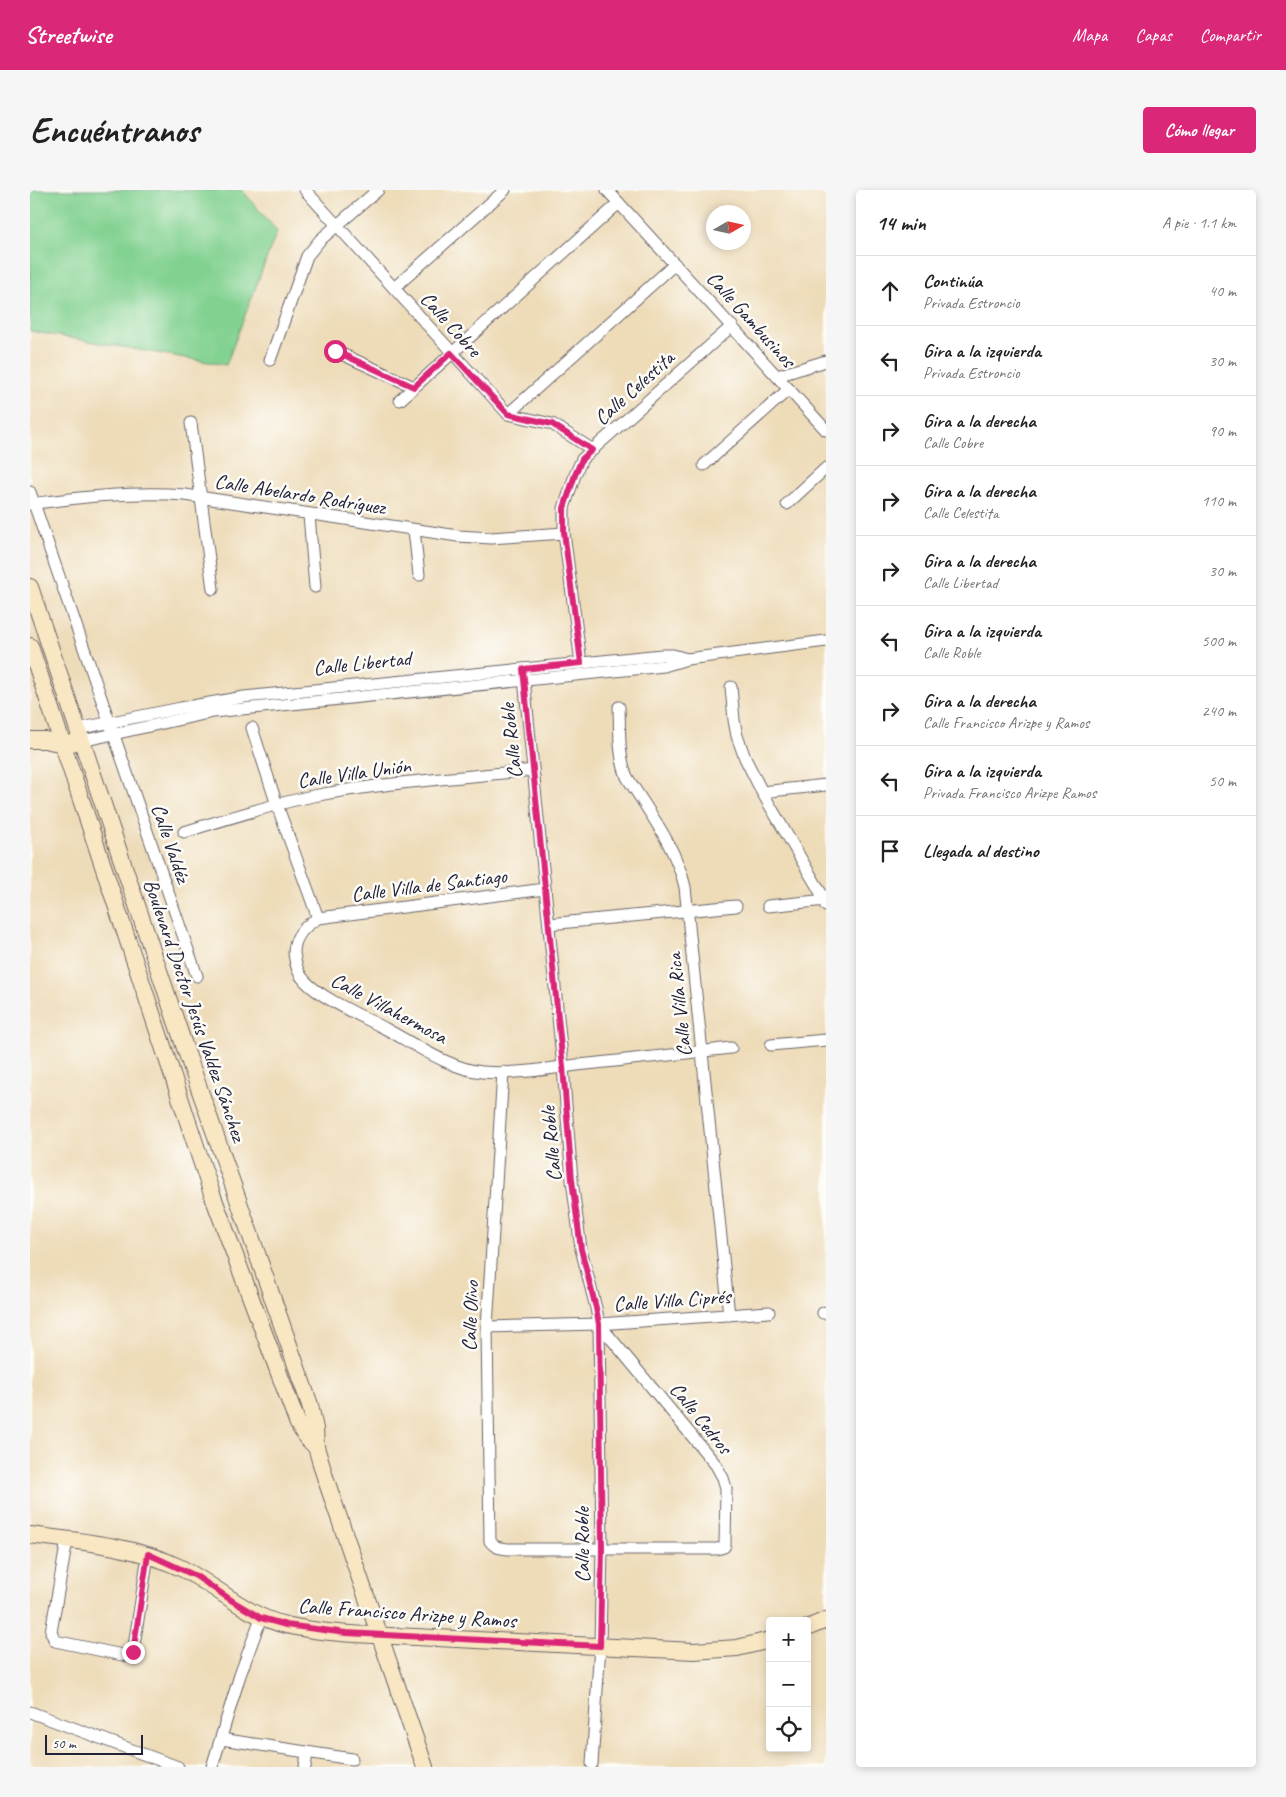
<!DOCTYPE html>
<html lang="es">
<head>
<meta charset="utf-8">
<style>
  :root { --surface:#fff; --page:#f6f6f6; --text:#222; --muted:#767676; --line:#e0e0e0; --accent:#db2777 }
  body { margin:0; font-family:Caveat,sans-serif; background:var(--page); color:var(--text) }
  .controls { position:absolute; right:15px; bottom:15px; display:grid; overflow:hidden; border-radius:5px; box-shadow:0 2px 8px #0003 }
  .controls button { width:45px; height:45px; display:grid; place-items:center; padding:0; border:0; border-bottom:1px solid var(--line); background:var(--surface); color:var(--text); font:25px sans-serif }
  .compass { position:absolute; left:676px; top:15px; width:45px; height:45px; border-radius:50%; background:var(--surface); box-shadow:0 2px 8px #0003; rotate:81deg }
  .scale { position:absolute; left:15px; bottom:12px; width:98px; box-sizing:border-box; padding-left:5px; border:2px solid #22223b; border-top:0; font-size:14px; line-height:18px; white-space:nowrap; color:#22223b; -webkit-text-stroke:4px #fdfcf7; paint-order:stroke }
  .stop { position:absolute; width:15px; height:15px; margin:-11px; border:4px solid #db2777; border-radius:50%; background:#fff }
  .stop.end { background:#db2777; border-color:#fff; box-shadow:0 1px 5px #0008 }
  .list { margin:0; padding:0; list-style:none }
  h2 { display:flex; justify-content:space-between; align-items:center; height:65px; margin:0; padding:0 20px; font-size:21px }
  h2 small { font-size:16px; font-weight:400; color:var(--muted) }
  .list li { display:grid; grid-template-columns:32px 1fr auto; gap:15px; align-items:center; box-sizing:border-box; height:70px; padding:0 20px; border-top:1px solid var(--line) }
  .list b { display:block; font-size:19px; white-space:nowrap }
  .list p { margin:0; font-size:16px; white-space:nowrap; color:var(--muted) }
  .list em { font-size:16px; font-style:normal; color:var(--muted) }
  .icon { flex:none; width:28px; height:28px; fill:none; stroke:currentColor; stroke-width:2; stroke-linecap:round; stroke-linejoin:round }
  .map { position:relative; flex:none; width:796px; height:1577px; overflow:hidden; border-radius:5px }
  header { display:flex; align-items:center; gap:30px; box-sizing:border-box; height:70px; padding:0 25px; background:var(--accent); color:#fff }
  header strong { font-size:24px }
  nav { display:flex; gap:28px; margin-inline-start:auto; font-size:18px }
  .intro { display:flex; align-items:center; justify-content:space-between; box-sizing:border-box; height:120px; padding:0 30px }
  h1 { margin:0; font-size:35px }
  .button { padding:12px 22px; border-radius:5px; background:var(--accent); color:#fff; font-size:18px; font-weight:700 }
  main { display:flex; gap:30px; padding:0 30px }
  aside { flex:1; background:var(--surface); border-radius:5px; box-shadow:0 2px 8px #0003 }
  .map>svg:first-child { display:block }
  .green { fill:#81d190; stroke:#527a66 }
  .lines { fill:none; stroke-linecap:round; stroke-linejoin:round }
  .street-casing { stroke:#696367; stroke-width:13 }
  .secondary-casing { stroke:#696367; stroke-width:18 }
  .street { stroke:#fff; stroke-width:11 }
  .secondary { stroke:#f9e7c3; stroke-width:16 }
  .route { stroke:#db2777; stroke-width:6 }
  .labels { text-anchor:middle; stroke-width:5; stroke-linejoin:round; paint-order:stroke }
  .street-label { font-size:21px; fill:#22223b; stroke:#fdfcf7 }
</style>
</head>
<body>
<header>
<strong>Streetwise</strong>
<nav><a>Mapa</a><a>Capas</a><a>Compartir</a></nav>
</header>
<div class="intro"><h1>Encuéntranos</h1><a class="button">Cómo llegar</a></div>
<main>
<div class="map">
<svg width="796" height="1577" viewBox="0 0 796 1577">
  <rect width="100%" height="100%" fill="#fdfcf7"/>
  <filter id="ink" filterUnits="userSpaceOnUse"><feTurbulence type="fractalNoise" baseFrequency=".02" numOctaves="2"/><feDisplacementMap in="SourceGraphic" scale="10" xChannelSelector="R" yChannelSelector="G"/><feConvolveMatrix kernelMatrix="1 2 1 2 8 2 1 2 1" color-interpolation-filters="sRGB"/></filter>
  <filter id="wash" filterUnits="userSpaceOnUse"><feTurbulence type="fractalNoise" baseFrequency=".0096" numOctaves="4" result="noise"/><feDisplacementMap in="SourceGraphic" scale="20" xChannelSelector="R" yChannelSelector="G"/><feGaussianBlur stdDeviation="1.12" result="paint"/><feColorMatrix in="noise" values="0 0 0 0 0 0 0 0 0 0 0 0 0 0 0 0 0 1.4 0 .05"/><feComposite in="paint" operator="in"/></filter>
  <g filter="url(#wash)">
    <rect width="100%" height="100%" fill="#eedcb9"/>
    <polygon class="green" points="0,0 212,0 247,41 196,175 0,141"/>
  </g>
  <g filter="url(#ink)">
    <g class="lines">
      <defs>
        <g id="street">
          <polyline points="275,0 478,224 522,234 563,260"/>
          <polyline points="577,0 796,240"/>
          <polyline points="364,98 475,0"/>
          <polyline points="305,161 384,197"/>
          <polyline points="240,170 277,66 290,50 348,0"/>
          <polyline points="747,186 796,171"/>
          <polyline points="370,210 589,13"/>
          <polyline points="478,224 645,74"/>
          <polyline points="161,233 183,399"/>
          <polyline points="674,275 759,199"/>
          <polyline points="0,302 167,786"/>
          <path d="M0,314C51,307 104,301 155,305L428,346L461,348L534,343"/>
          <polyline points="757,314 796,278"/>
          <polyline points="279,325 285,397"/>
          <polyline points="384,340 389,385"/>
          <polyline points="551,473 534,343 534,318 545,285 552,269 702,136"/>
          <polyline points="493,479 533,877 542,990 551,1059 566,1118 569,1134 572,1358 570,1456 562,1574"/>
          <polyline points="701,497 704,530 707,546 715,568 732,602 795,710 796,716"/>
          <path d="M589,517C590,541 588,565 597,587C619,622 646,657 655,697L699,1125"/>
          <polyline points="222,538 247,615 288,728"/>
          <polyline points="47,539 151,518 214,507 632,465 643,465 657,469"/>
          <polyline points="52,551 183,522 634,476 657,469 796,451"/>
          <polyline points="732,602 796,595"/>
          <path d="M154,642C196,629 239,615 283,606C355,592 430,588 503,580"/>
          <path d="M515,699L288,728C275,736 264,746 264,763C265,773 268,784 275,791C292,809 334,827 356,839C384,854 420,879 452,882C481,885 518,879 547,875C598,870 649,864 701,858"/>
          <polyline points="738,716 796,710"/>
          <polyline points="519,734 706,716"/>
          <polyline points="741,855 796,850"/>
          <path d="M473,882L457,1137L460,1351C465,1358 470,1358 478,1359H687L694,1357L695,1355L696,1298L693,1288L686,1275L569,1134"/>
          <polyline points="793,1123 796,1122"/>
          <polyline points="457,1137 569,1134 739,1122"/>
          <polyline points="37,1350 21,1442 25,1451 97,1466 103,1462 118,1365"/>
          <polyline points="0,1522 148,1577"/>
          <polyline points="191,1549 322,1569"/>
          <polyline points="182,1577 210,1485 231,1428"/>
          <polyline points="275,1577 277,1563"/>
        </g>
        <g id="secondary">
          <polyline points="0,397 156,861 280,1215 285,1239 286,1257 295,1287 395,1577"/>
          <polyline points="0,456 182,1004 268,1234 276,1247 286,1257"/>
          <polyline points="0,550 15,550 33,554 42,553"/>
          <path d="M0,1345C49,1351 106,1356 151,1378C187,1396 216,1426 256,1435C303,1446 359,1445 407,1448C492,1452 578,1456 664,1461L707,1458L740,1450"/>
          <polyline points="777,1438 796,1430"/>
        </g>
      </defs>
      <use href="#street" class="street-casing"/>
      <use href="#secondary" class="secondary-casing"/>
      <use href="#street" class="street"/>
      <use href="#secondary" class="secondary"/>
    </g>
  </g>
  <g class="lines" filter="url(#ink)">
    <polyline class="route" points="103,1462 118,1364 166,1386 204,1412 231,1428 256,1435 316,1443 570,1456 572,1358 569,1134 566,1118 551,1059 542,990 533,877 493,479 551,473 534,342 534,318 545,285 552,269 562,260 522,234 478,224 421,163 384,197 305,161"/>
  </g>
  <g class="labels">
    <g class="street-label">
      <text transform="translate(721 129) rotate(48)" y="7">Calle Gambusinos</text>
      <text transform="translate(421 134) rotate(48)" y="7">Calle Cobre</text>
      <text transform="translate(604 198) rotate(-42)" y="7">Calle Celestita</text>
      <text transform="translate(270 304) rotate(9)" y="7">Calle Abelardo Rodríguez</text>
      <text transform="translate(332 473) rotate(-6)" y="7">Calle Libertad</text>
      <text transform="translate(481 551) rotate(-96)" y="7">Calle Roble</text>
      <text transform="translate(324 583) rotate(-8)" y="7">Calle Villa Unión</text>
      <text transform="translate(141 653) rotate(71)" y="7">Calle Valdéz</text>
      <text transform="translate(399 695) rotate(-7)" y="7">Calle Villa de Santiago</text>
      <text transform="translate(649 815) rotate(-96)" y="7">Calle Villa Rica</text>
      <text transform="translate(359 818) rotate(28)" y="7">Calle Villahermosa</text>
      <text transform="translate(165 820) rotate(71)" y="7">Boulevard Doctor Jesús Valdez Sánchez</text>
      <text transform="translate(521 954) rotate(-95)" y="7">Calle Roble</text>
      <text transform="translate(642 1110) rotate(-4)" y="7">Calle Villa Ciprés</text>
      <text transform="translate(440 1126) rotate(-88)" y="7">Calle Olivo</text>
      <text transform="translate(671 1228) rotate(51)" y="7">Calle Cedros</text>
      <text transform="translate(552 1355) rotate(-90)" y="7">Calle Roble</text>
      <text transform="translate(377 1423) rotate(4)" y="7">Calle Francisco Arizpe y Ramos</text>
    </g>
  </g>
</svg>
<div class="controls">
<button>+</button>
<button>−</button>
<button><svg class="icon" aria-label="locate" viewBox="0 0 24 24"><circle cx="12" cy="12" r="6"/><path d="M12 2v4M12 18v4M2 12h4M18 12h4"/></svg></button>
</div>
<svg class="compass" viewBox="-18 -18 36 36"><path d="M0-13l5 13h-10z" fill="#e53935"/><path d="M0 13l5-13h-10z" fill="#767676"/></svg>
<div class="scale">50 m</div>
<div class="stop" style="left:305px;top:161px"></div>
<div class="stop end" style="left:103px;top:1462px"></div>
</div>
<aside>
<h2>14 min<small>A pie · 1.1 km</small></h2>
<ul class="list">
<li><svg class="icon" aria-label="ahead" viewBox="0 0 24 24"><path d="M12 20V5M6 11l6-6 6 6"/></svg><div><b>Continúa</b><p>Privada Estroncio</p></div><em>40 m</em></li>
<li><svg class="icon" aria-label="left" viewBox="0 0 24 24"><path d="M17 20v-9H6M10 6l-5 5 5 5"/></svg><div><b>Gira a la izquierda</b><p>Privada Estroncio</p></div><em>30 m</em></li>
<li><svg class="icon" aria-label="right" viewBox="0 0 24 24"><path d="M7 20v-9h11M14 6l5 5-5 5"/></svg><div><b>Gira a la derecha</b><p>Calle Cobre</p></div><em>90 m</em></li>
<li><svg class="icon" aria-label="right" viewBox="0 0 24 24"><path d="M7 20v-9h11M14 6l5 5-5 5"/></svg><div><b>Gira a la derecha</b><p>Calle Celestita</p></div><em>110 m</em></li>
<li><svg class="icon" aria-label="right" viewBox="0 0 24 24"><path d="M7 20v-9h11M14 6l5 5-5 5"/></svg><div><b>Gira a la derecha</b><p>Calle Libertad</p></div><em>30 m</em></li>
<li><svg class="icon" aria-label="left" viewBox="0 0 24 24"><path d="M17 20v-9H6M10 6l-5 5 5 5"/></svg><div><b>Gira a la izquierda</b><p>Calle Roble</p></div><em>500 m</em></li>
<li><svg class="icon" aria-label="right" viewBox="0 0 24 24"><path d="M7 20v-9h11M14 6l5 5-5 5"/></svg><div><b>Gira a la derecha</b><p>Calle Francisco Arizpe y Ramos</p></div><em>240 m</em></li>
<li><svg class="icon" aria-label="left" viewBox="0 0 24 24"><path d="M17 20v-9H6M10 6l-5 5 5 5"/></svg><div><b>Gira a la izquierda</b><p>Privada Francisco Arizpe Ramos</p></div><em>50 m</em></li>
<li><svg class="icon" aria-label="arrive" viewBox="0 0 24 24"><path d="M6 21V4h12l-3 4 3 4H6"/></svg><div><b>Llegada al destino</b></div></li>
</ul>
</aside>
</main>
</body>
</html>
